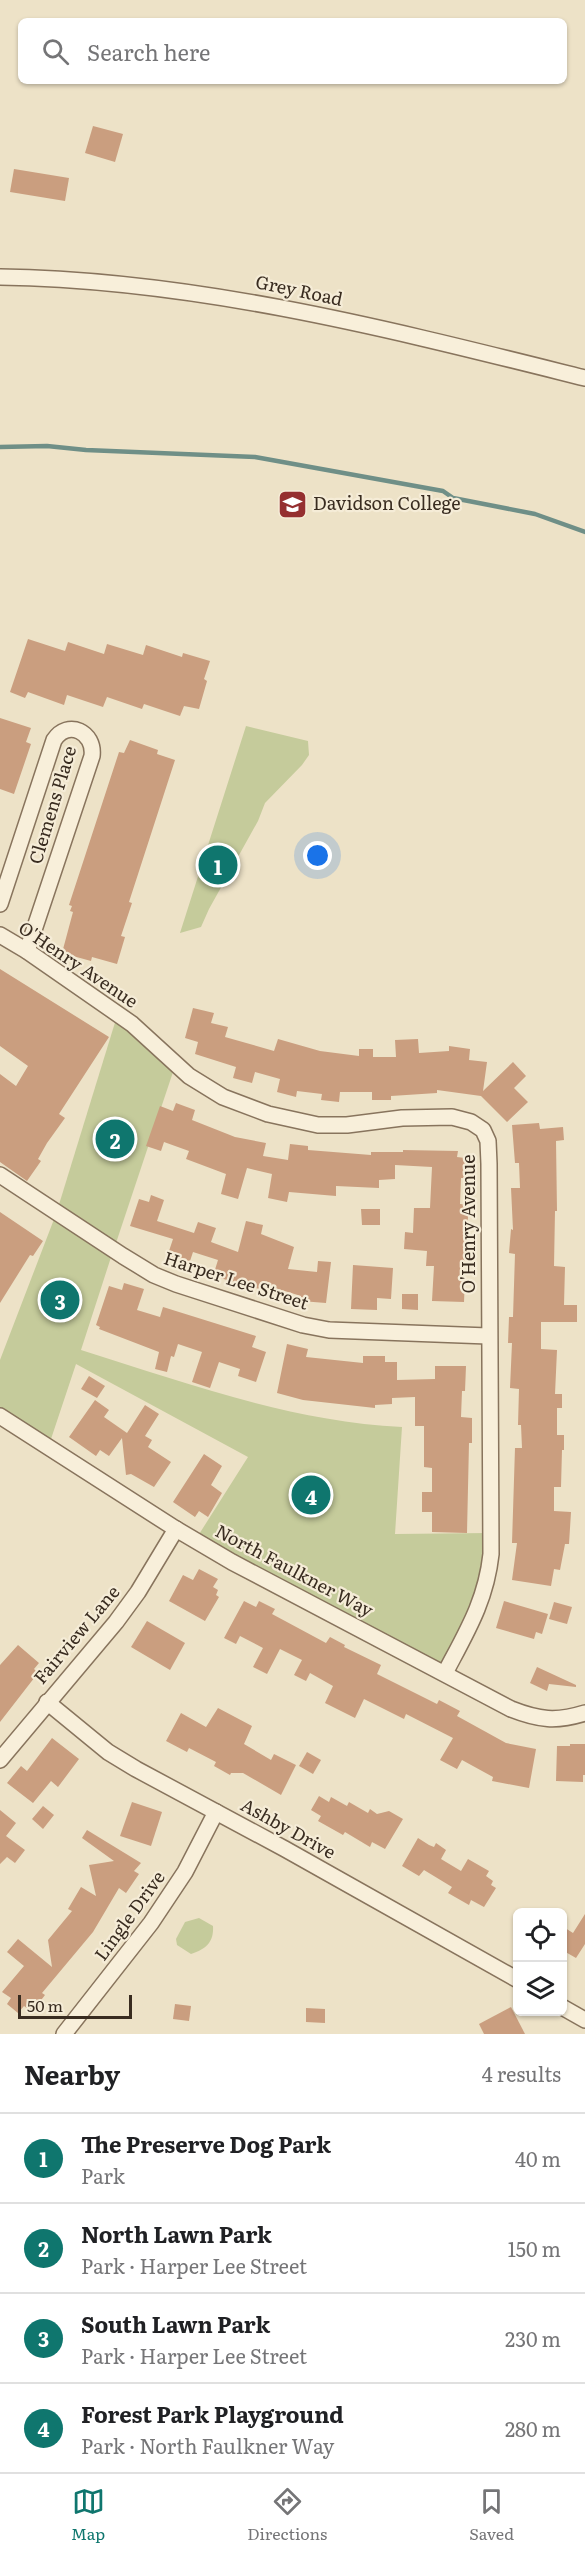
<!DOCTYPE html>
<html lang="en">
<head>
<meta charset="utf-8">
<style>
  :root { --surface:#fff; --page:#f6f6f6; --text:#202124; --muted:#757577; --line:#e0e0e0; --accent:#0f766e }
  body { margin:0; font-family:Literata,serif; background:var(--page); color:var(--text) }
  .controls { position:absolute; right:18px; bottom:18px; display:grid; overflow:hidden; border-radius:9px; box-shadow:0 2px 4px #0004 }
  .controls button { width:54px; height:54px; display:grid; place-items:center; padding:0; border:0; border-bottom:2px solid var(--line); background:var(--surface); color:var(--text); font:30px sans-serif }
  .scale { position:absolute; left:18px; bottom:15px; width:114px; box-sizing:border-box; padding-left:6px; border:3px solid #392c20; border-top:0; font-size:16px; line-height:21px; white-space:nowrap; color:#392c20; -webkit-text-stroke:4px #f5ecd7; paint-order:stroke }
  .you { position:absolute; left:318px; top:856px; width:21px; height:21px; margin:-15px; border:4px solid #fff; border-radius:50%; background:#1a73e8; box-shadow:0 0 0 9px #1a73e833 }
  .badge { display:grid; place-items:center; width:39px; height:39px; border-radius:50%; background:var(--accent); color:#fff; font-size:20px; font-weight:700 }
  .pin { position:absolute; translate:-50% -50%; border:3px solid #fff; box-shadow:0 2px 6px #0006 }
  .list { margin:0; padding:0; list-style:none }
  h2 { display:flex; justify-content:space-between; align-items:center; height:78px; margin:0; padding:0 24px; font-size:26px }
  h2 small { font-size:20px; font-weight:400; color:var(--muted) }
  .list li { display:grid; grid-template-columns:39px 1fr auto; gap:18px; align-items:center; box-sizing:border-box; height:90px; padding:0 24px; border-top:2px solid var(--line) }
  .list b { display:block; font-size:22px; white-space:nowrap }
  .list p { margin:0; font-size:20px; white-space:nowrap; color:var(--muted) }
  .list em { font-size:20px; font-style:normal; color:var(--muted) }
  .icon { flex:none; width:33px; height:33px; fill:none; stroke:currentColor; stroke-width:2; stroke-linecap:round; stroke-linejoin:round }
  .map { position:relative; flex:none; width:585px; height:2034px; overflow:hidden }
  .search { position:absolute; background:var(--surface); box-shadow:0 2px 4px #0004; left:18px; right:18px; top:18px; height:66px; display:flex; align-items:center; gap:15px; box-sizing:border-box; padding:0 21px; border-radius:9px; color:var(--muted); font-size:22px }
  .sheet { height:438px; background:var(--surface) }
  nav { display:flex; justify-content:space-around; align-items:center; box-sizing:border-box; height:84px; border-top:2px solid var(--line); background:var(--surface); font-size:16px; color:var(--muted) }
  nav a { display:grid; justify-items:center; gap:3px }
  nav .on { color:var(--accent) }
  .map>svg:first-child { display:block }
  .green { fill:#c5cb9b }
  .lines { fill:none; stroke-linecap:round; stroke-linejoin:round }
  .stream { stroke:#6f8f87; stroke-width:4.5 }
  .building { fill:#ca9e7f }
  .minor-casing { stroke:#88745d; stroke-width:18 }
  .minor { stroke:#f8efda; stroke-width:15 }
  .labels { text-anchor:middle; stroke-width:4.5; stroke-linejoin:round; paint-order:stroke }
  .street-label { font-size:18px; fill:#392c20; stroke:#f5ecd7 }
  .poi-label { font-size:18px; fill:#392c20; stroke:#f5ecd7; text-anchor:start }
</style>
</head>
<body>
<div class="map">
<svg width="585" height="2034" viewBox="0 0 585 2034">
  <rect width="100%" height="100%" fill="#ede2c7"/>
  <g class="green">
    <polygon points="246,726 308,741 309,755 302,765 265,803 258,821 209,909 201,927 180,933"/>
    <polygon points="117,1016 175,1066 114,1249 57,1211"/>
    <path d="M56,1214L113,1251L81,1350C187,1383 289,1421 402,1427L395,1534L489,1533L487,1573L444,1671L196,1539L248,1457L76,1364L49,1445L0,1414V1360Z"/>
    <path d="M199,1918L213,1926C214,1942 206,1949 191,1954L177,1945L176,1939L185,1922Z"/>
  </g>
  <g class="lines">
    <polyline class="stream" points="0,447 47,446 86,450 255,457 443,491 453,498 535,514 585,532"/>
  </g>
  <g class="building">
    <polygon points="93,126 123,134 115,162 85,153"/>
    <polygon points="14,169 69,178 65,201 10,192"/>
    <polygon points="28,639 65,651 68,642 104,654 107,644 143,655 146,645 182,657 183,653 210,661 204,679 207,681 199,709 184,706 180,716 144,704 142,709 107,697 103,707 67,695 64,705 28,692 25,698 10,692"/>
    <polygon points="0,718 31,728 26,742 31,744 14,794 0,789"/>
    <polygon points="130,740 158,750 157,754 175,760 129,902 132,903 121,936 125,937 117,964 92,957 91,961 62,953 73,912 70,911 72,906 69,905 119,752 124,753"/>
    <polygon points="0,969 109,1037 59,1114 65,1118 47,1143 38,1159 41,1161 27,1181 0,1162 0,1074 16,1086 28,1066 0,1046"/>
    <polygon points="193,1008 214,1013 211,1023 228,1027 225,1037 274,1051 278,1039 320,1051 359,1056 359,1049 373,1049 373,1057 396,1057 395,1040 418,1039 419,1053 449,1051 449,1046 470,1049 469,1060 487,1062 483,1091 513,1062 526,1076 514,1088 528,1102 507,1122 481,1096 437,1090 437,1093 391,1096 391,1100 372,1100 372,1092 340,1092 339,1102 321,1100 322,1094 297,1091 296,1097 277,1092 280,1079 255,1072 252,1083 233,1078 236,1067 195,1054 198,1042 185,1038"/>
    <polygon points="176,1103 195,1110 192,1120 235,1137 266,1143 263,1156 288,1160 290,1144 308,1146 308,1150 371,1155 371,1152 403,1152 403,1150 458,1151 457,1157 465,1158 465,1178 461,1178 460,1204 469,1205 463,1278 465,1278 464,1302 432,1301 434,1266 426,1266 427,1251 404,1249 405,1232 413,1233 414,1208 430,1208 432,1167 395,1165 395,1179 379,1180 379,1188 336,1186 336,1196 289,1192 287,1202 268,1198 272,1174 247,1168 238,1199 221,1194 226,1174 186,1159 189,1151 164,1142 161,1151 146,1146 160,1106 173,1111"/>
    <polygon points="539,1123 540,1129 563,1127 564,1140 556,1141 557,1211 555,1211 554,1266 565,1267 564,1305 577,1305 577,1322 541,1322 541,1349 557,1350 555,1394 562,1394 562,1408 557,1408 557,1435 564,1435 564,1450 562,1450 561,1487 554,1487 554,1511 571,1512 569,1544 565,1544 560,1570 554,1569 551,1586 512,1580 517,1543 512,1543 515,1448 522,1448 521,1425 518,1425 519,1389 510,1388 512,1343 508,1343 509,1317 513,1317 515,1254 509,1253 511,1229 513,1230 511,1188 520,1188 519,1163 515,1163 512,1125"/>
    <polygon points="151,1195 164,1200 157,1221 194,1233 198,1222 216,1228 211,1242 238,1252 246,1221 263,1225 261,1234 294,1247 288,1269 317,1272 318,1261 331,1262 326,1303 301,1301 301,1296 275,1288 273,1293 213,1276 218,1260 193,1252 189,1264 167,1257 173,1239 130,1226 139,1199 149,1202"/>
    <polygon points="361,1209 380,1209 380,1225 362,1225"/>
    <polygon points="0,1212 43,1241 33,1256 30,1255 0,1303"/>
    <polygon points="353,1265 393,1268 391,1299 377,1298 377,1310 351,1309"/>
    <polygon points="124,1283 144,1289 137,1310 160,1317 163,1307 256,1336 252,1347 266,1352 256,1382 238,1376 240,1369 219,1362 210,1388 192,1382 202,1352 178,1344 174,1357 171,1356 167,1372 155,1369 159,1352 99,1329 100,1327 96,1325 109,1286 122,1290"/>
    <polygon points="402,1294 418,1294 418,1310 402,1309"/>
    <polygon points="287,1344 308,1349 306,1357 363,1363 363,1356 385,1356 385,1362 397,1362 397,1380 435,1379 435,1366 466,1366 465,1391 462,1391 461,1417 472,1418 472,1443 469,1443 467,1533 432,1532 432,1512 422,1512 422,1492 432,1492 432,1468 424,1467 424,1426 415,1426 415,1397 392,1398 392,1404 375,1405 375,1408 303,1400 277,1393"/>
    <polygon points="89,1376 105,1386 97,1398 81,1389"/>
    <polygon points="95,1400 109,1410 104,1417 127,1433 145,1405 159,1414 145,1436 152,1440 148,1447 171,1462 154,1487 131,1474 126,1475 122,1438 109,1456 100,1450 96,1456 69,1437"/>
    <polygon points="204,1454 222,1466 211,1485 222,1493 208,1517 199,1511 195,1517 173,1502"/>
    <polygon points="199,1569 218,1579 213,1587 218,1590 216,1595 219,1597 205,1621 169,1601 183,1575 193,1580"/>
    <polygon points="244,1601 256,1607 259,1601 275,1609 272,1614 326,1643 330,1637 345,1645 344,1647 381,1665 377,1674 437,1704 439,1700 460,1711 457,1716 506,1743 536,1749 529,1788 492,1781 493,1777 462,1760 457,1769 440,1760 453,1738 406,1714 404,1719 364,1699 355,1718 325,1703 333,1686 310,1673 306,1681 294,1675 302,1660 280,1649 267,1674 253,1667 263,1648 240,1636 236,1644 224,1638"/>
    <polygon points="504,1601 548,1614 542,1634 536,1632 534,1639 496,1628"/>
    <polygon points="554,1602 572,1607 567,1624 549,1619"/>
    <polygon points="147,1621 185,1643 170,1670 131,1647"/>
    <polygon points="18,1645 39,1663 34,1669 38,1673 0,1722 0,1665"/>
    <polygon points="537,1667 576,1685 576,1687 549,1684 547,1691 530,1683"/>
    <polygon points="218,1708 252,1726 244,1744 271,1760 274,1754 296,1765 281,1795 243,1773 231,1773 230,1775 214,1766 216,1762 189,1748 187,1752 166,1741 181,1713 206,1727"/>
    <polygon points="52,1738 79,1759 58,1787 51,1781 33,1803 7,1783 21,1766 27,1771"/>
    <polygon points="570,1744 585,1744 585,1775 583,1775 583,1782 556,1781 557,1746 570,1746"/>
    <polygon points="307,1752 321,1760 313,1774 299,1766"/>
    <polygon points="319,1796 329,1802 331,1797 347,1806 349,1802 368,1813 370,1809 377,1814 389,1811 403,1819 385,1849 372,1842 370,1847 345,1832 343,1835 318,1821 321,1816 311,1810"/>
    <polygon points="132,1802 162,1812 151,1846 120,1836"/>
    <polygon points="43,1806 54,1815 43,1829 32,1819"/>
    <polygon points="0,1810 16,1823 6,1836 25,1850 15,1863 7,1857 0,1864"/>
    <polygon points="87,1830 141,1863 134,1871 139,1874 126,1893 119,1888 93,1932 42,1993 45,1995 32,2012 24,2006 18,2013 7,2004 11,1998 2,1992 24,1966 7,1952 18,1939 52,1967 48,1940 72,1911 68,1909 81,1887 96,1896 89,1865 114,1861 82,1838"/>
    <polygon points="418,1838 429,1845 434,1847 436,1843 446,1850 441,1859 461,1871 468,1859 489,1871 486,1876 493,1881 491,1885 496,1888 484,1907 471,1900 469,1905 448,1893 452,1887 424,1870 419,1876 402,1866"/>
    <polygon points="585,1914 585,1944 576,1958 562,1950 562,1926 573,1933"/>
    <polygon points="175,2004 191,2006 189,2021 173,2019"/>
    <polygon points="511,2007 525,2034 484,2034 479,2024"/>
    <polygon points="306,2008 325,2009 325,2023 306,2022"/>
  </g>
  <g class="lines">
    <defs>
      <g id="minor">
        <path d="M0,277C200,280 392,330 585,378"/>
        <path d="M0,904L54,740C68,719 95,732 92,756L27,951"/>
        <path d="M0,935L27,951L132,1024L189,1076L223,1097L268,1114L318,1125H347L402,1118L452,1117L471,1122L483,1130L488,1141L489,1164L491,1554C486,1601 466,1633 445,1673"/>
        <polyline points="0,1175 123,1256 154,1275 176,1284 303,1325 329,1330 488,1336"/>
        <path d="M0,1416L176,1529L232,1562L511,1709C539,1720 556,1722 585,1713"/>
        <polyline points="47,1702 108,1752 136,1769 285,1849 518,1980"/>
        <polyline points="0,1760 116,1622 138,1592 176,1529"/>
        <polyline points="562,2007 585,2020"/>
        <polyline points="64,2034 151,1923 185,1872 216,1812"/>
      </g>
    </defs>
    <use href="#minor" class="minor-casing"/>
    <use href="#minor" class="minor"/>
  </g>
  <defs>
    <symbol id="university-square" viewBox="-11 -11 22 22"><rect x="-9" y="-9" width="18" height="18" rx="4" fill="#952f30" stroke="#f5ecd7"/><path d="M0-5L7-2L0 1L-7-2ZM-4 1L0 2.5L4 1V4Q0 6-4 4Z" fill="#fff"/></symbol>
  </defs>
  <g fill-rule="evenodd">
    <use href="#university-square" x="276" y="488" width="33" height="33"/>
  </g>
  <g class="labels">
    <g class="street-label">
      <text transform="translate(299 291) rotate(12)" y="6">Grey Road</text>
      <text transform="translate(53 805) rotate(-73)" y="6">Clemens Place</text>
      <text transform="translate(78 965) rotate(34)" y="6">O'Henry Avenue</text>
      <text transform="translate(469 1224) rotate(-90)" y="6">O'Henry Avenue</text>
      <text transform="translate(236 1281) rotate(18)" y="6">Harper Lee Street</text>
      <text transform="translate(294 1571) rotate(28)" y="6">North Faulkner Way</text>
      <text transform="translate(77 1635) rotate(-50)" y="6">Fairview Lane</text>
      <text transform="translate(288 1829) rotate(29)" y="6">Ashby Drive</text>
      <text transform="translate(130 1916) rotate(-54)" y="6">Lingle Drive</text>
    </g>
    <g class="poi-label">
      <text x="313" y="510">Davidson College</text>
    </g>
  </g>
</svg>
<div class="controls">
<button><svg class="icon" aria-label="locate" viewBox="0 0 24 24"><circle cx="12" cy="12" r="6"/><path d="M12 2v4M12 18v4M2 12h4M18 12h4"/></svg></button>
<button><svg class="icon" aria-label="layers" viewBox="0 0 24 24"><path d="M12 4l9 5-9 5-9-5zM3 14l9 5 9-5"/></svg></button>
</div>
<div class="scale">50 m</div>
<div class="you"></div>
<div class="pin badge" style="left:218px;top:865px">1</div>
<div class="pin badge" style="left:115px;top:1139px">2</div>
<div class="pin badge" style="left:60px;top:1300px">3</div>
<div class="pin badge" style="left:311px;top:1495px">4</div>
<div class="search"><svg class="icon" aria-label="search" viewBox="0 0 24 24"><circle cx="10" cy="10" r="6"/><path d="M15 15l6 6"/></svg>Search here</div>
</div>
<section class="sheet">
<h2>Nearby<small>4 results</small></h2>
<ul class="list">
<li><span class="badge">1</span><div><b>The Preserve Dog Park</b><p>Park</p></div><em>40 m</em></li>
<li><span class="badge">2</span><div><b>North Lawn Park</b><p>Park · Harper Lee Street</p></div><em>150 m</em></li>
<li><span class="badge">3</span><div><b>South Lawn Park</b><p>Park · Harper Lee Street</p></div><em>230 m</em></li>
<li><span class="badge">4</span><div><b>Forest Park Playground</b><p>Park · North Faulkner Way</p></div><em>280 m</em></li>
</ul>
</section>
<nav>
<a class="on"><svg class="icon" aria-label="map" viewBox="0 0 24 24"><path d="M3 6l6-2 6 2 6-2v14l-6 2-6-2-6 2zM9 4v14M15 6v14"/></svg>Map</a>
<a><svg class="icon" aria-label="directions" viewBox="0 0 24 24"><path d="M12 3l9 9-9 9-9-9zM9 14v-3h6M13 9l2 2-2 2"/></svg>Directions</a>
<a><svg class="icon" aria-label="saved" viewBox="0 0 24 24"><path d="M7 4h10v16l-5-4-5 4z"/></svg>Saved</a>
</nav>
</body>
</html>
